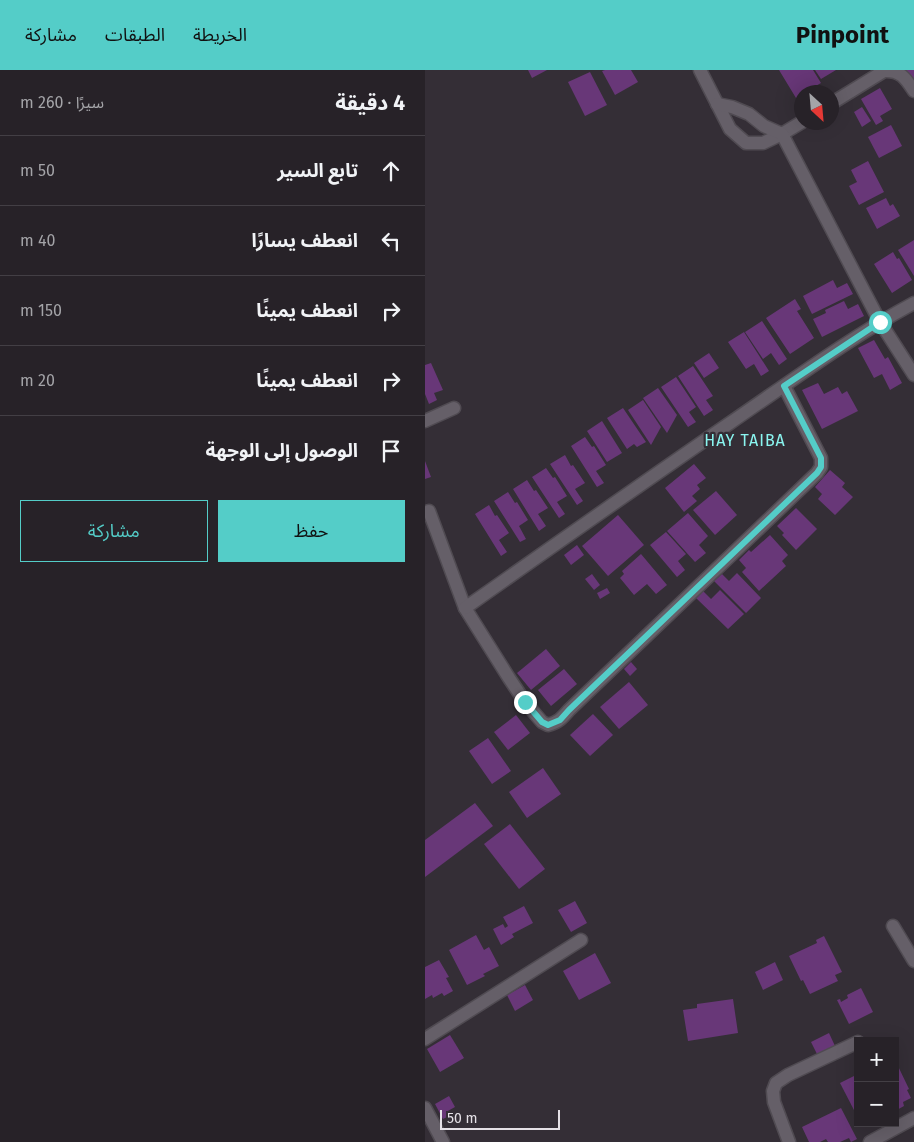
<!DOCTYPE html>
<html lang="ar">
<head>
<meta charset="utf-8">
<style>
  :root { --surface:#272228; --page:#2f2a30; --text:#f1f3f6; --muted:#a4a4a8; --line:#433f45; --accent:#54cdc8 }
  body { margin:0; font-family:"Fira Sans","Noto Sans Arabic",sans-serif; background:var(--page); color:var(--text); direction:rtl }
  .controls { position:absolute; right:15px; bottom:15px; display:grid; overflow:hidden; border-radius:0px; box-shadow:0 5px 20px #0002 }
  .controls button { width:45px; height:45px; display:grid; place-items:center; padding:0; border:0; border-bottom:1px solid var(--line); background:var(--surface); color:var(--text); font:25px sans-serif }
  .compass { position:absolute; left:369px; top:15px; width:45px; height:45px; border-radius:50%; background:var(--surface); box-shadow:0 5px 20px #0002; rotate:154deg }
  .scale { position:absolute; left:15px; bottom:12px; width:120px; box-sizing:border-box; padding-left:5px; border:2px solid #e5e1e7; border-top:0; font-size:14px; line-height:18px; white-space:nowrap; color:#e5e1e7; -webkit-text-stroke:4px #342e36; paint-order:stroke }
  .stop { position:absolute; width:15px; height:15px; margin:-11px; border:4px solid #54cdc8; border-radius:50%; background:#fff }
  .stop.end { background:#54cdc8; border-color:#fff; box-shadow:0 1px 5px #0008 }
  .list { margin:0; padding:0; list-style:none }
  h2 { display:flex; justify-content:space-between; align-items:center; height:65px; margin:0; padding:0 20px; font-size:21px }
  h2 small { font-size:16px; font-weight:400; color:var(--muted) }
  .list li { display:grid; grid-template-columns:32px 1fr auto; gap:15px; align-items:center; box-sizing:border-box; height:70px; padding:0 20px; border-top:1px solid var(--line) }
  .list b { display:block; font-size:19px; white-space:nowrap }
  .list em { font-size:16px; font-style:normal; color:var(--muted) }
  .actions { display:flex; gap:10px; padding:15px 20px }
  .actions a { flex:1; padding:11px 0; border:1px solid var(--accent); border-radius:0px; text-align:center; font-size:18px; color:var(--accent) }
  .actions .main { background:var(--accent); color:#111 }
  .icon { flex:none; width:28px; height:28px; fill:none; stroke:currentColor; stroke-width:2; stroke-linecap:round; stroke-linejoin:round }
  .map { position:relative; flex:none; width:489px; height:1072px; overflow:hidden; direction:ltr }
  header { display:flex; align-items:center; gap:30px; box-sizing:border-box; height:70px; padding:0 25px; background:var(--accent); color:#111 }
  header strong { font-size:24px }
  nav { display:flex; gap:28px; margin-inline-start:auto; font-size:18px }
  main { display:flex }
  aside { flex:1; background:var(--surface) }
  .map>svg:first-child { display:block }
  .building { fill:#683778 }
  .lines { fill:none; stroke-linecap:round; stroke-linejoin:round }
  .minor-casing { stroke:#504b52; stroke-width:15 }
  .minor { stroke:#655f68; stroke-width:12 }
  .route { stroke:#54cdc8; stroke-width:6 }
  .labels { text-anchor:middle; stroke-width:4.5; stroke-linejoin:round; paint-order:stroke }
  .neighbourhood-label { font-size:16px; letter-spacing:1px; fill:#8af5f0; stroke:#342e36 }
</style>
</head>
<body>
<header>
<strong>Pinpoint</strong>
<nav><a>الخريطة</a><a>الطبقات</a><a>مشاركة</a></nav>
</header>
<main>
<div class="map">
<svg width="489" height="1072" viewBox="0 0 489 1072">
  <rect width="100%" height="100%" fill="#342e36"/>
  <g class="building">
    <polygon points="103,0 122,0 107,8"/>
    <polygon points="180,0 206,0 213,12 190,25 177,1"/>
    <polygon points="354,0 388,0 396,13 380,22 377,22 377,25 371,28"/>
    <polygon points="390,0 411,0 396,9"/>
    <polygon points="480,0 489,0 489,16"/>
    <polygon points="165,2 182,35 160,46 143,12"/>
    <polygon points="455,18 467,39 455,46 458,51 451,55 436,29"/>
    <polygon points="437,37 446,51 437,57 429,42"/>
    <polygon points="466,55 477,76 454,88 443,67"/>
    <polygon points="443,91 459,122 434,135 424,116 432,112 426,100"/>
    <polygon points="461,128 465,136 468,134 475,146 452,159 441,138"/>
    <polygon points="489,170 489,206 473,180"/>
    <polygon points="468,182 472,189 474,188 487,210 467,223 449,194"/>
    <polygon points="408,210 412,218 422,213 428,224 387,244 378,226"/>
    <polygon points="370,229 376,239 372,241 389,268 365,284 341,248"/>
    <polygon points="419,231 423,239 433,234 439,246 397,267 388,249 401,243 400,240"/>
    <polygon points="337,251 362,289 354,295 346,283 338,289 320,262"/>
    <polygon points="319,262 344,301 336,306 329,294 321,299 303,272"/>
    <polygon points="449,270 460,289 463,287 477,313 465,320 457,304 449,308 433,278"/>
    <polygon points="284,283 294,298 279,308 269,293"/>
    <polygon points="6,293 18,320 9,323 12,330 4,334 0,324 0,295"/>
    <polygon points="268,296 288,326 281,330 288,340 279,346 253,306"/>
    <polygon points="251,307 271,337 264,342 271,352 263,357 236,317"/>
    <polygon points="393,313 399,324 413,317 417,324 422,321 433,341 397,359 377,320"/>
    <polygon points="233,318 252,345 242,363 218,328"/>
    <polygon points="218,330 236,357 226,375 203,340"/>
    <polygon points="198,338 221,372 212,377 209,374 202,379 182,348"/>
    <polygon points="177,351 197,383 182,392 162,361"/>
    <polygon points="160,367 167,377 169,376 181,395 171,401 179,413 172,417 146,376"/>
    <polygon points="140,385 146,396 148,395 160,413 150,419 158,431 152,435 125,394"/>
    <polygon points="0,391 6,407 0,409"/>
    <polygon points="269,394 281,408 272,415 275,419 267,426 272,431 259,442 240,418"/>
    <polygon points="121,398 128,408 130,407 142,426 132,432 140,444 134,448 107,407"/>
    <polygon points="405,400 420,413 417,417 428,427 410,445 393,429 397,424 390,417"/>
    <polygon points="102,410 109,421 111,420 123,438 113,444 121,456 114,461 88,419"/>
    <polygon points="291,421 312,445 290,465 268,440"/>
    <polygon points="83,422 90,433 92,432 103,450 94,456 101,469 95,472 69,431"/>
    <polygon points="64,435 70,446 72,445 84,463 74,470 82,482 76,486 50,444"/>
    <polygon points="371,438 392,459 371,480 357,465 359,463 352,456"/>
    <polygon points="263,443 283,466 274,475 281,483 270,492 242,461"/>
    <polygon points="193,445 219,475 183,506 157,476"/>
    <polygon points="241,462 261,484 253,491 260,500 252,507 225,475"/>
    <polygon points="345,465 363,485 357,491 361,496 334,521 317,502 321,498 314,490 324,480 326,482"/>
    <polygon points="152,475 159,485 146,495 139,485"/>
    <polygon points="216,484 242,515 231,524 222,514 209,525 195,508 199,504 197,501"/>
    <polygon points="312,503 336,528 321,543 289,511 297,504 304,511"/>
    <polygon points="167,504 175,515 169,520 160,509"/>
    <polygon points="182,518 185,523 175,529 172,523"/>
    <polygon points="295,520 319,544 303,559 271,528 278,521 286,529"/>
    <polygon points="121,579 135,596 106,620 92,603"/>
    <polygon points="206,592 212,599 205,606 199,599"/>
    <polygon points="139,599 152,614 126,636 113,620"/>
    <polygon points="204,612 223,635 194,659 175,637"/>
    <polygon points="168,644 188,665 165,686 145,665"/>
    <polygon points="91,645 105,663 83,680 69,662"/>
    <polygon points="63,668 86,701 67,714 44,681"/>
    <polygon points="118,698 136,724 102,748 84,722"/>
    <polygon points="50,733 68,756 0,807 0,770"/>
    <polygon points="85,754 120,799 94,819 59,774"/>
    <polygon points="150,831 162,853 146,862 133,840"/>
    <polygon points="99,836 108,853 87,864 89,867 76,875 68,859 78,854 80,858 83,856 78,847"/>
    <polygon points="51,865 59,880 64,877 74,896 58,904 60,906 42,915 24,880"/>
    <polygon points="399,866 417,902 410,905 413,911 385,924 378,910 376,911 364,886 392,873 391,870"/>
    <polygon points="170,883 186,913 154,930 138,901"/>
    <polygon points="14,890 24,907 21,908 28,921 19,926 17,923 8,928 7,925 0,929 0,897"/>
    <polygon points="350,892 358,910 338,920 330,902"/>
    <polygon points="100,915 108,930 90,941 82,925"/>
    <polygon points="436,918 448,942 424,954 412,930 415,929 416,932 423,928 422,925"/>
    <polygon points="308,929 313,963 263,971 258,940 272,938 272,934"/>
    <polygon points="404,963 410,976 392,984 386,972"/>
    <polygon points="25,965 39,988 15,1002 2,979"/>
    <polygon points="470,994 472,994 484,1019 482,1020 486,1028 478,1032 479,1036 470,1041"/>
    <polygon points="433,1004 433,1041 430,1042 415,1013"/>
    <polygon points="24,1026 30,1037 21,1042 24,1046 18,1049 10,1034"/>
    <polygon points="416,1038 432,1069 426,1072 424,1068 415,1072 403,1072 401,1069 395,1072 384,1072 377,1057"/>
  </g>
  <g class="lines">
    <defs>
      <g id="minor">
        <polyline points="275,0 305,59 321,73 338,73 357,64 377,52"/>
        <path d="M407,33L459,1C476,0 481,9 489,21"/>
        <polyline points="292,34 307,37 324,44 339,56 357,64 455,252 489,305"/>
        <polyline points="0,351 29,338"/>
        <path d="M4,441L40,538L84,608L100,632L117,652L123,655C134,652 137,648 144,640L392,403L396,397V388L359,316"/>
        <path d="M40,538C128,476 216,414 305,353C365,312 424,268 489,233"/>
        <polyline points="468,856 489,891"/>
        <polyline points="0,969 156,870"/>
        <polyline points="0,1038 18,1072"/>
        <polyline points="364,1072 349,1032 348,1021 351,1013 363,1005 433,972"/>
        <polyline points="445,1072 489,1048"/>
      </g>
    </defs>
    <use href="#minor" class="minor-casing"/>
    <use href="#minor" class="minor"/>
  </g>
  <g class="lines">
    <polyline class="route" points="100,632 117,652 123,655 135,650 144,640 392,403 396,397 396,388 359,316 455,252"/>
  </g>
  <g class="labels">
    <g class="neighbourhood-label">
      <text x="320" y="376">HAY TAIBA</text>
    </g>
  </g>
</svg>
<div class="controls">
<button>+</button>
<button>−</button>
</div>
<svg class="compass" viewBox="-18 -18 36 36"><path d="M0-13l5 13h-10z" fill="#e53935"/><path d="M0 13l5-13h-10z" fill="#a4a4a8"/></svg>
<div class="scale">50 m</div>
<div class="stop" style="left:455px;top:252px"></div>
<div class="stop end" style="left:100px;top:632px"></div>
</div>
<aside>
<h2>4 دقيقة<small>سيرًا · 260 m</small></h2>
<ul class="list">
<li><svg class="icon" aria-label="ahead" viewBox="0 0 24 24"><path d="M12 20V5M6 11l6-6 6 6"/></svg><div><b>تابع السير</b></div><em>50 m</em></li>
<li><svg class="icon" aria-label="left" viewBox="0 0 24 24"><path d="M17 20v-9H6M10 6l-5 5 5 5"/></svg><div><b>انعطف يسارًا</b></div><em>40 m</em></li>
<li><svg class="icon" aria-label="right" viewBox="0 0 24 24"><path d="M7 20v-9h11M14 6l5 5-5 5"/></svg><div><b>انعطف يمينًا</b></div><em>150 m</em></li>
<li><svg class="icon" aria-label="right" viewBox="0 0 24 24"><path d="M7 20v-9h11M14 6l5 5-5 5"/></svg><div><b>انعطف يمينًا</b></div><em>20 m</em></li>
<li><svg class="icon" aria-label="arrive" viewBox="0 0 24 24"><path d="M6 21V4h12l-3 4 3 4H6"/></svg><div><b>الوصول إلى الوجهة</b></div></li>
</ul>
<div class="actions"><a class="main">حفظ</a><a>مشاركة</a></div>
</aside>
</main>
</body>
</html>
